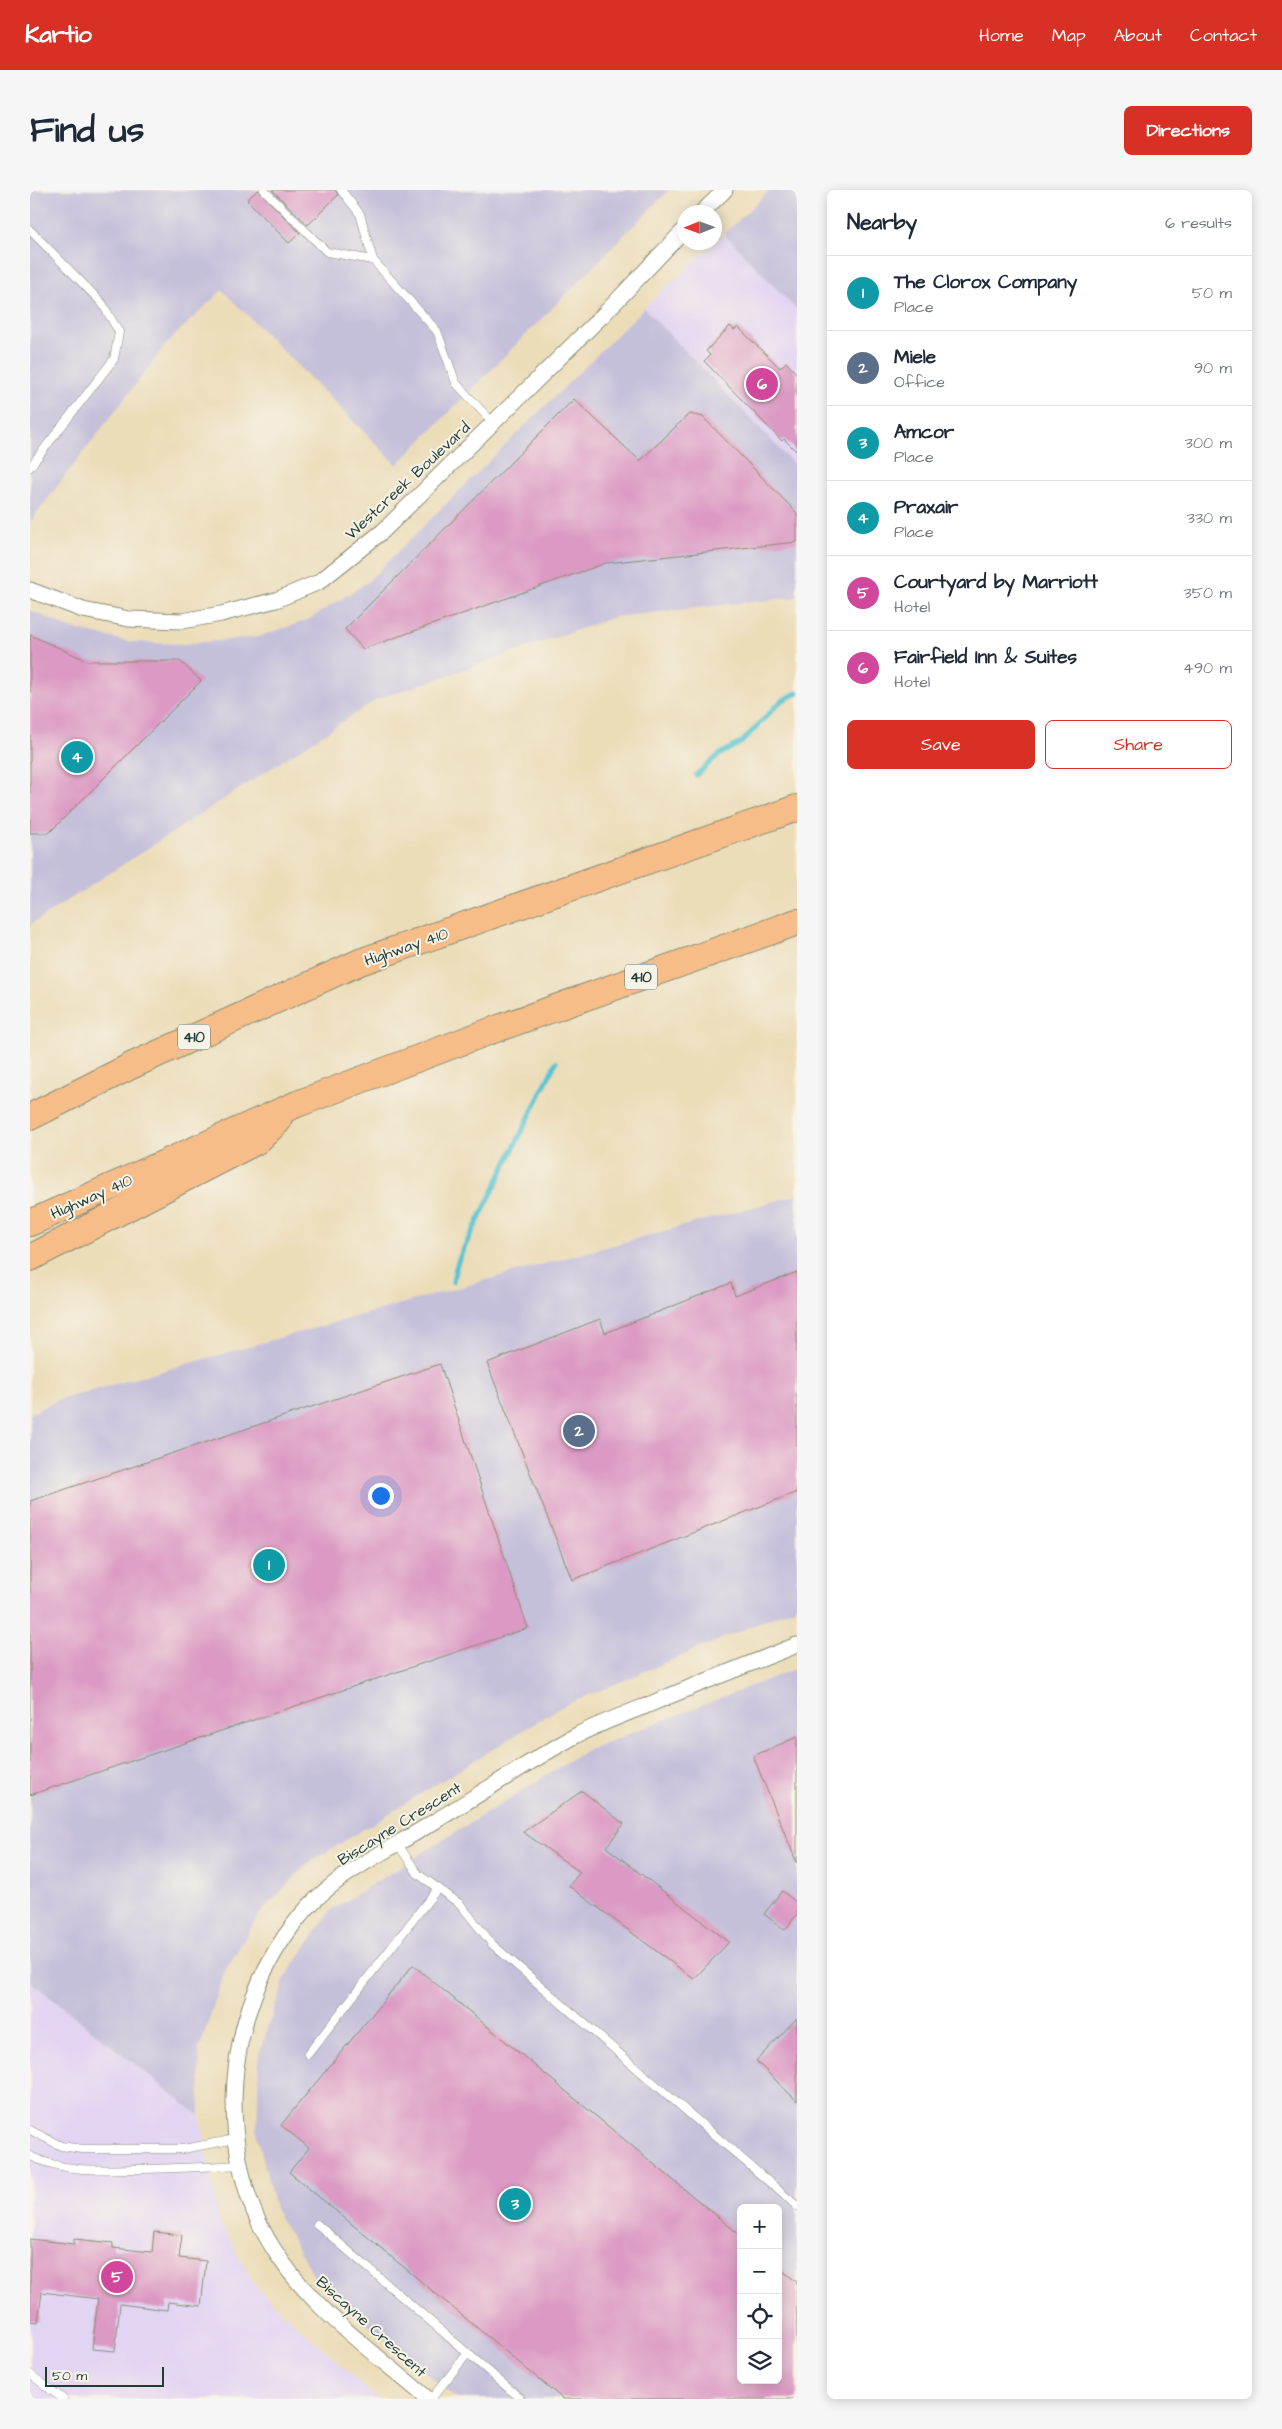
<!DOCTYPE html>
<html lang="en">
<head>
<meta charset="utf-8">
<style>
  :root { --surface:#fff; --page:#f6f6f7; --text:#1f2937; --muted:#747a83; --line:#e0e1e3; --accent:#d93025 }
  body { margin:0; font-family:"Architects Daughter",sans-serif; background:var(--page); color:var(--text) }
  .controls { position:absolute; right:15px; bottom:15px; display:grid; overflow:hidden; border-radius:8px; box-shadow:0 2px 12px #0003 }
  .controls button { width:45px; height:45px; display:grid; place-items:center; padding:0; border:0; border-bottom:1px solid var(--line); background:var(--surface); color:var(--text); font:25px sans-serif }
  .compass { position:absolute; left:647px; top:15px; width:45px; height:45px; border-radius:50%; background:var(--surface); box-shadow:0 2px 12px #0003; rotate:269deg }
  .scale { position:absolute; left:15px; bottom:12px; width:119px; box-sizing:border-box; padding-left:5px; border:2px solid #1f3d34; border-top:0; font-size:14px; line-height:18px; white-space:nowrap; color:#1f3d34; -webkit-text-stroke:4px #f7f3e8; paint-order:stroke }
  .you { position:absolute; left:350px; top:1305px; width:18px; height:18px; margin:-12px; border:4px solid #fff; border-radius:50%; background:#1a73e8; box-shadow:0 0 0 8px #1a73e833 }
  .badge { display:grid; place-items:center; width:32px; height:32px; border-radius:50%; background:var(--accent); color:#fff; font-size:16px; font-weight:700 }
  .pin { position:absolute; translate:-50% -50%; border:2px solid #fff; box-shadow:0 1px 5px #0006 }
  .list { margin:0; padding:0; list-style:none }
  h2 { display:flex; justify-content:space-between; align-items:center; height:65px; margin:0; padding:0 20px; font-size:21px }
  h2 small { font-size:16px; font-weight:400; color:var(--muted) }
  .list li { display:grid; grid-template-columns:32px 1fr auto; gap:15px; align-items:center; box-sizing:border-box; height:75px; padding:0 20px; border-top:1px solid var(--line) }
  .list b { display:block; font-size:19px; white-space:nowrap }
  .list p { margin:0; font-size:16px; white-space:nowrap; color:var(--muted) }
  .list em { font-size:16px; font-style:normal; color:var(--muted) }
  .actions { display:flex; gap:10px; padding:15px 20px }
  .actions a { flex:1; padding:11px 0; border:1px solid var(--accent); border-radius:8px; text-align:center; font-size:18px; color:var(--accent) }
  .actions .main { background:var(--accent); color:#fff }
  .icon { flex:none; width:28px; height:28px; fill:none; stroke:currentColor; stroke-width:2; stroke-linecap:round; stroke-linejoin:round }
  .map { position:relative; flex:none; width:767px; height:2209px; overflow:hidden; border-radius:8px }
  header { display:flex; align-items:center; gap:30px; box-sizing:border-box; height:70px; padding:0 25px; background:var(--accent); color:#fff }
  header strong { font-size:24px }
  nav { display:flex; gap:28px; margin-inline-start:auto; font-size:18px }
  .intro { display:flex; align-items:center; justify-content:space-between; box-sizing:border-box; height:120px; padding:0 30px }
  h1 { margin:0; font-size:35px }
  .button { padding:12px 22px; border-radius:8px; background:var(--accent); color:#fff; font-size:18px; font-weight:700 }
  main { display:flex; gap:30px; padding:0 30px }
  aside { flex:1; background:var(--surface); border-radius:8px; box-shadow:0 2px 12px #0003 }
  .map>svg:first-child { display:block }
  .built { fill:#e2d4f3 }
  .industrial { fill:#c5c0da; fill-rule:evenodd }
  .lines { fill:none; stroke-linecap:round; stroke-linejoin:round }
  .stream { stroke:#57c4cf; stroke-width:5 }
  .building { fill:#db99c3 }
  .lane-casing { stroke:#868d76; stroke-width:9 }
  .street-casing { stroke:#868d76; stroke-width:17 }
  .highway-casing { stroke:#868d76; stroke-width:28 }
  .lane { stroke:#fff; stroke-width:8 }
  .street { stroke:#fff; stroke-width:15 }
  .highway { stroke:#f7bd88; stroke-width:26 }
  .labels { text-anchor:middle; stroke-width:4; stroke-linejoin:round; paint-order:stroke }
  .shield { fill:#f7f3e8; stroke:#60746a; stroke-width:1 }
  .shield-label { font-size:15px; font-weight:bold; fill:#1f3d34 }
  .street-label { font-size:16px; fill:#1f3d34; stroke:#f7f3e8 }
</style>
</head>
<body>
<header>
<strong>Kartio</strong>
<nav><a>Home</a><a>Map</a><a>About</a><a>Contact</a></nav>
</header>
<div class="intro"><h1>Find us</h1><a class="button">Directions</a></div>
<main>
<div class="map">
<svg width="767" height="2209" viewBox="0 0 767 2209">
  <rect width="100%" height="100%" fill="#f7f3e8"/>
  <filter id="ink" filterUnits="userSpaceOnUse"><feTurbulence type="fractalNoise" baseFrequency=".02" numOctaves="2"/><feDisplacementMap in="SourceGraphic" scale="10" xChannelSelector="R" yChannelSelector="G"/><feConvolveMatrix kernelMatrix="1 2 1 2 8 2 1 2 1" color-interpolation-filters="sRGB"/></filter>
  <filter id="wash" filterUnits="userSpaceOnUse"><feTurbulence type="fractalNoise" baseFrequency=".0096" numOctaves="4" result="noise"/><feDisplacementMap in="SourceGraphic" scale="20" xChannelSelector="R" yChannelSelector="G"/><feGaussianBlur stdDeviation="1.12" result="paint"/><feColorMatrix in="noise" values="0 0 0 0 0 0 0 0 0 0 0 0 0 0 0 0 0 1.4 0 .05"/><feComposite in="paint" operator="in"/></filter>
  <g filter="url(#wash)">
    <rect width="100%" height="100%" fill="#ecddb9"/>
    <g class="built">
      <polygon points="694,44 767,120 767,277 614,118"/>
      <polygon points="0,1791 170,1926 189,2030 225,2097 348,2209 0,2209"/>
    </g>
    <g class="industrial">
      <polygon points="0,0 639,0 367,275 192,100 138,152 0,332"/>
      <polygon points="740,0 767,0 767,120 694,44"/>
      <polygon points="614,118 767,277 767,407 585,427 346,510 0,735 0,420 40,438 100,452 153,454 228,447 278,430 336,393"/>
      <polygon points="767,1005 767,1417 531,1517 276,1675 228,1726 195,1781 169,1860 170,1926 0,1791 0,1224 28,1210 521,1072"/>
      <path d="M767,1478V2209H426L287,2091L246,2022L227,1944L229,1864L255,1788L300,1721L555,1561ZM711,2018H748V2190H711Z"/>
    </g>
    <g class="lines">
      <g class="stream">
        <polyline points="666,585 690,564 712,552 751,511 767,503"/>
        <path d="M423,1092C426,1066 441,1047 451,1025C476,973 501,923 526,872"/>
      </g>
    </g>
    <g id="blocks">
      <g class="building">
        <polygon points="228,0 270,43 259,53 217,10"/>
        <polygon points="242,0 305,0 308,5 278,35"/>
        <polygon points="700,136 704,140 708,137 750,178 756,172 767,184 767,262 754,249 752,251 674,171 680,165 676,161"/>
        <polygon points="544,209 610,271 659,224 673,227 767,323 767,352 576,373 333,459 315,439"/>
        <polygon points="0,445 58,471 150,471 171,491 19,643 0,643"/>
        <polygon points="767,1082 767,1302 542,1390 457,1173 570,1129 575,1143 701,1093 705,1106"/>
        <polygon points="410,1174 498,1438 0,1605 0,1311"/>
        <polygon points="767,1547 767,1673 723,1566"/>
        <polygon points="552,1601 594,1634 576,1657 699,1752 664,1789 539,1696 550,1682 493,1642"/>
        <polygon points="752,1701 767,1713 767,1724 755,1740 734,1724"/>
        <polygon points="383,1775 711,2046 711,2190 748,2190 748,2077 767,2092 767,2209 533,2209 259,1982 279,1958 251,1935"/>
        <polygon points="767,1828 767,1911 726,1871"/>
        <polygon points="124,2042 152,2045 149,2068 176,2071 171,2116 138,2112 137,2120 90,2114 85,2161 62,2159 68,2109 12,2102 8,2132 0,2131 0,2049 44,2054 44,2049 83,2053 83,2058 122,2062"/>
      </g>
    </g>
  </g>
  <g filter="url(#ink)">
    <use href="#blocks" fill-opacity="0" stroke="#868d76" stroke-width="1"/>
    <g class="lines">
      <defs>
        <g id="lane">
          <polyline points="234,0 297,62 343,70"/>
          <polyline points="311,0 330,24 343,70 407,141 426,193 463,233"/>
          <polyline points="0,40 72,113 89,142 84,169 0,277"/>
          <polyline points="367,1653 388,1684 430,1714 463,1755 767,2016"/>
          <polyline points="278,1864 408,1698"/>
          <polyline points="0,1940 31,1956 52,1959 153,1959 206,1949"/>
          <path d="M0,1966C34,1982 66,1980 102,1979C138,1979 174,1977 210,1975"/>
          <polyline points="287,2034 491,2209"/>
          <polyline points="0,2184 33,2209"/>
          <polyline points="401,2209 438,2163"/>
        </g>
        <g id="street">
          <polyline points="672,22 695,0"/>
          <polyline points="0,400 53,420 99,429 152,431 191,424 246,410 289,392 353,341 576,122 654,40"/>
          <path d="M398,2209C345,2163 281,2119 243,2058C215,2014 204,1961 204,1910C205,1839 231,1768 279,1716C312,1681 357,1661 397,1636C448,1606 497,1572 549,1544C571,1533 595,1524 618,1515C667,1494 717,1475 767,1455"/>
        </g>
        <g id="highway">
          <polyline points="0,927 103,875 330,772 767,618"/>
          <polyline points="0,1033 267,914 455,843 767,732"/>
          <polyline points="0,1068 227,951 248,931"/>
        </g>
      </defs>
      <use href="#lane" class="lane-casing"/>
      <use href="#street" class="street-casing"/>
      <use href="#highway" class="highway-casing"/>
      <use href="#lane" class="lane"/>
      <use href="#street" class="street"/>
      <use href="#highway" class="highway"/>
    </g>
  </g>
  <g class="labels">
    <g class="shield">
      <rect x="595" y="774.5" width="32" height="25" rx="4"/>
      <rect x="148" y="834.5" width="32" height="25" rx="4"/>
    </g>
    <g class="shield-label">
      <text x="611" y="792">410</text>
      <text x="164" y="852">410</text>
    </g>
    <g class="street-label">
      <text transform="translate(377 290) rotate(-43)" y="6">Westcreek Boulevard</text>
      <text transform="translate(376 756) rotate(-19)" y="6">Highway 410</text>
      <text transform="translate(61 1006) rotate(-24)" y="6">Highway 410</text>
      <text transform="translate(369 1633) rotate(-32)" y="6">Biscayne Crescent</text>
      <text transform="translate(342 2136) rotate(42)" y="6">Biscayne Crescent</text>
    </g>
  </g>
</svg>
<div class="controls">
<button>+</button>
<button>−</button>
<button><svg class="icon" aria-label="locate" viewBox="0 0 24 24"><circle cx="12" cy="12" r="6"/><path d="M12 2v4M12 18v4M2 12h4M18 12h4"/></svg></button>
<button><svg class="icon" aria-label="layers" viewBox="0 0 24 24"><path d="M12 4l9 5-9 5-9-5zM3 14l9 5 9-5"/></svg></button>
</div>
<svg class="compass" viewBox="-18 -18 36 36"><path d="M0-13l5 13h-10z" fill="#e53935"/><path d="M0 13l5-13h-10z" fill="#747a83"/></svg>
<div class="scale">50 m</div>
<div class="you"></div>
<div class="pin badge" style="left:239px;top:1375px;background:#0f9aa8">1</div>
<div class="pin badge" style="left:549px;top:1241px;background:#5c6f8a">2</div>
<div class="pin badge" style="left:485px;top:2014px;background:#0f9aa8">3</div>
<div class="pin badge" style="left:47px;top:567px;background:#0f9aa8">4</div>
<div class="pin badge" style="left:87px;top:2087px;background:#d1479c">5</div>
<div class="pin badge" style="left:732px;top:194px;background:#d1479c">6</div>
</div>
<aside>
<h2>Nearby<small>6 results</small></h2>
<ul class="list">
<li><span class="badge" style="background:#0f9aa8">1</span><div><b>The Clorox Company</b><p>Place</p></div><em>50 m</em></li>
<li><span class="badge" style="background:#5c6f8a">2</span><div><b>Miele</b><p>Office</p></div><em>90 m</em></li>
<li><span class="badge" style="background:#0f9aa8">3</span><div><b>Amcor</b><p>Place</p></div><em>300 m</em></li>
<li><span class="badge" style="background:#0f9aa8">4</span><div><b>Praxair</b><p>Place</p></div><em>330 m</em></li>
<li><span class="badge" style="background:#d1479c">5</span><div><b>Courtyard by Marriott</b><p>Hotel</p></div><em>350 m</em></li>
<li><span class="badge" style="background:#d1479c">6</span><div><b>Fairfield Inn &amp; Suites</b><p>Hotel</p></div><em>490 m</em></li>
</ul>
<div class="actions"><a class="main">Save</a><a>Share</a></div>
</aside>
</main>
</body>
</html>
